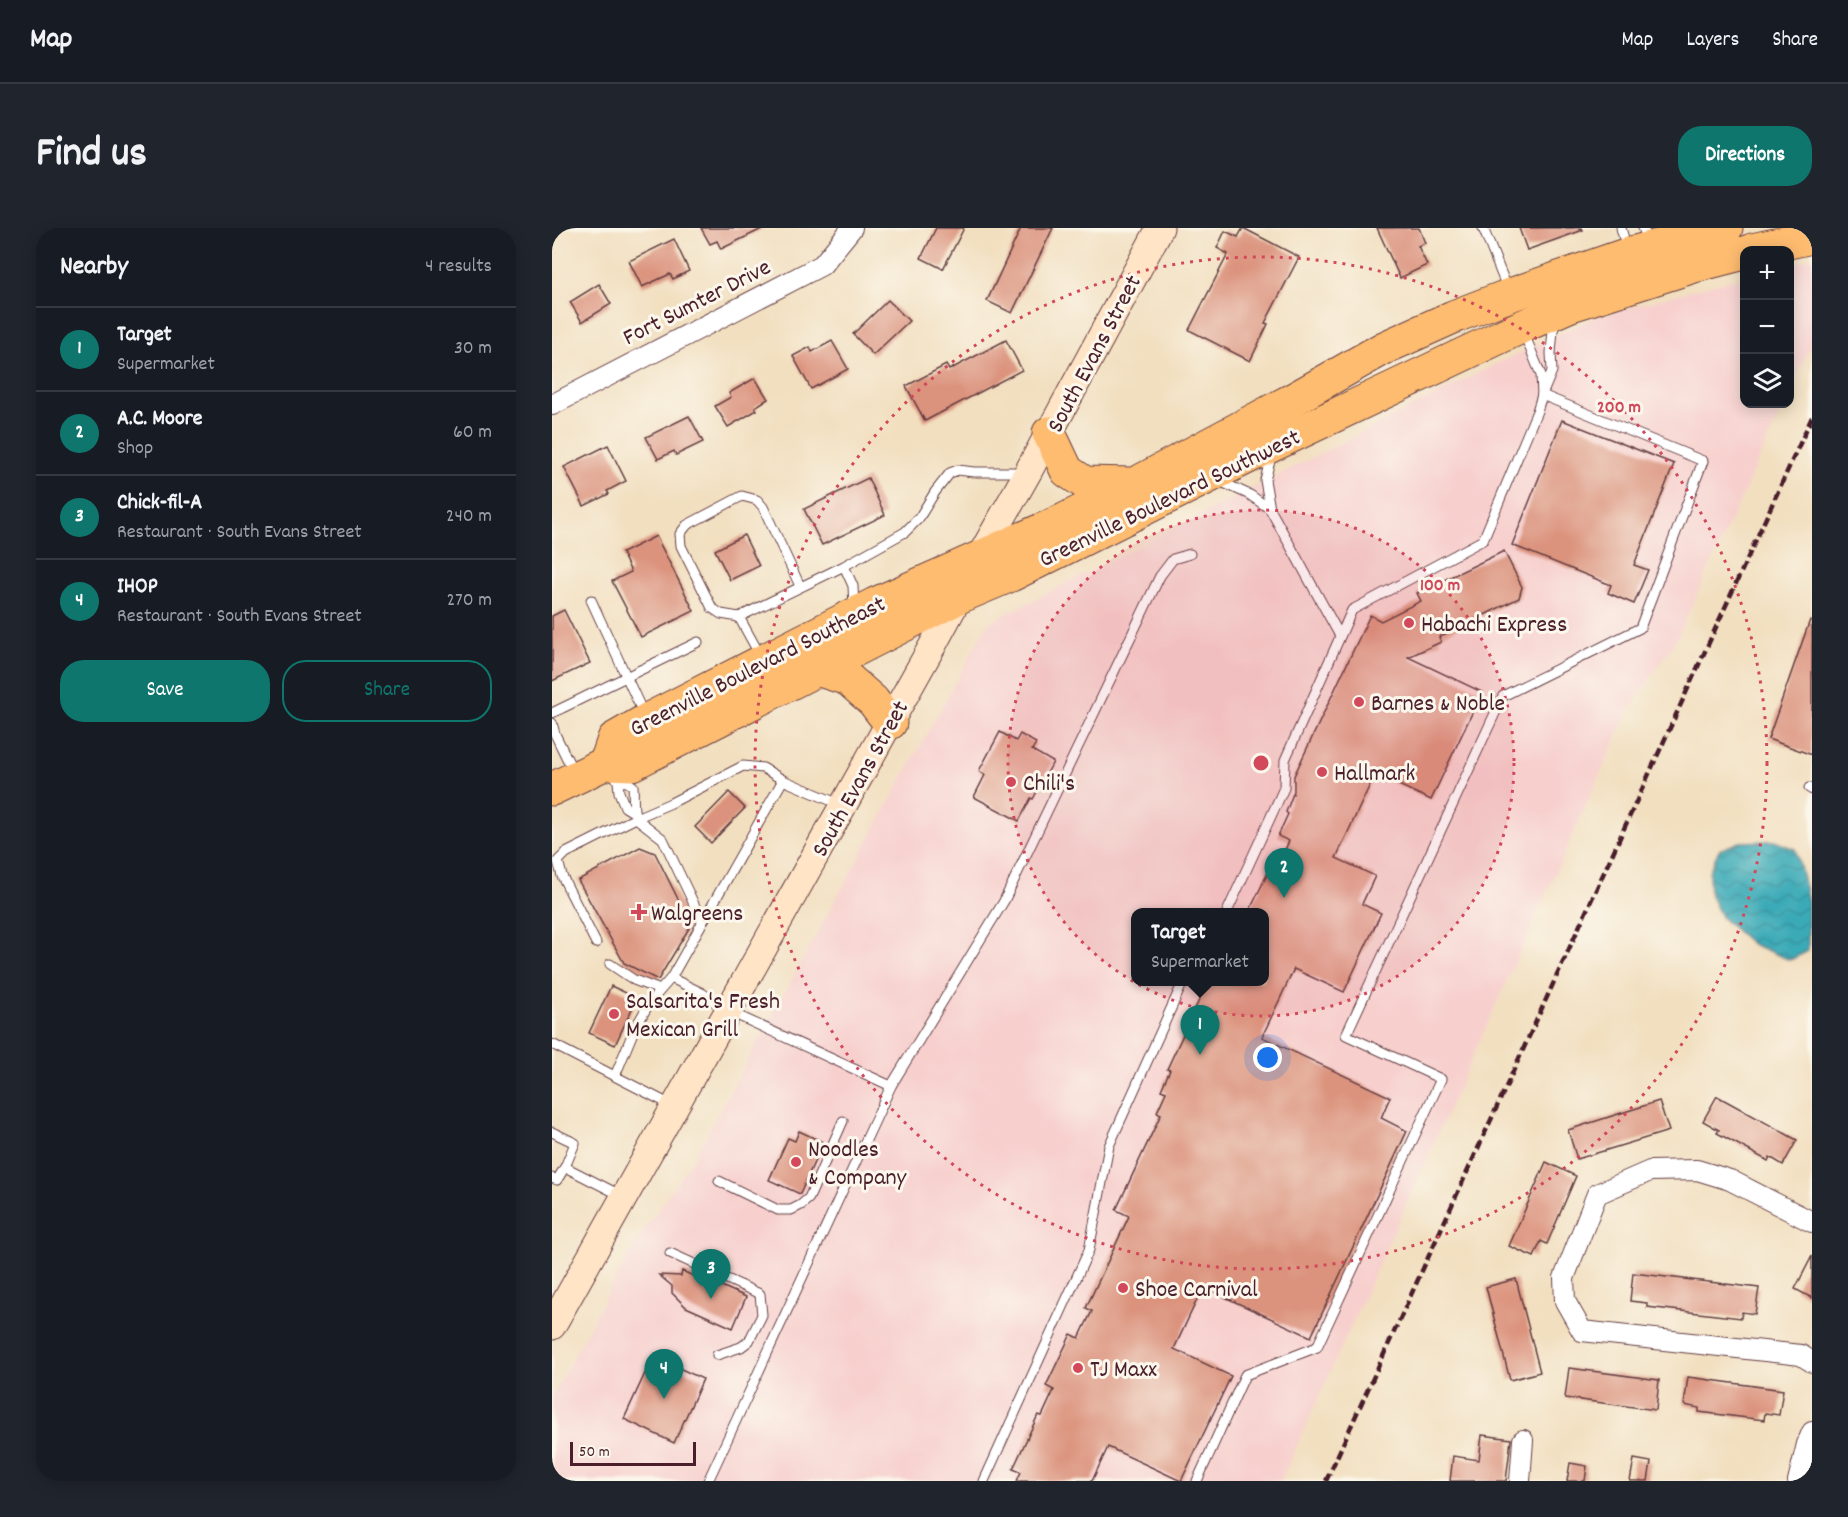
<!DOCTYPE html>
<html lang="en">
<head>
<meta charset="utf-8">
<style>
  :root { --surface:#171b24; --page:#20242c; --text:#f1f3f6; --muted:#9ea1a6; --line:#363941; --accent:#0f766e }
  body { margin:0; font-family:Dekko,sans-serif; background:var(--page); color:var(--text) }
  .controls { position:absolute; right:18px; top:18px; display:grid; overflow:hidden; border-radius:12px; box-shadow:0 3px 15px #0003 }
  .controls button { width:54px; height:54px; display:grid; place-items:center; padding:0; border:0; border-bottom:2px solid var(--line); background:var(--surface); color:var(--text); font:30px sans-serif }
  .scale { position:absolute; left:18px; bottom:15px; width:126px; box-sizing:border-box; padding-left:6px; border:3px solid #4a1f2b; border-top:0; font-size:16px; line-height:21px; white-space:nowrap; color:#4a1f2b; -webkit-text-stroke:4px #fbf7ec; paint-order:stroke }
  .you { position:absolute; left:716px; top:830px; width:21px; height:21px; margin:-15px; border:4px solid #fff; border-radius:50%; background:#1a73e8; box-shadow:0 0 0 9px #1a73e833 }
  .badge { display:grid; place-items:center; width:39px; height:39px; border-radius:50%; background:var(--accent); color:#fff; font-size:20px; font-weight:700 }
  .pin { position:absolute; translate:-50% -50px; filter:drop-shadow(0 2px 3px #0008) }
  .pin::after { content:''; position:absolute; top:32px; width:21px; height:18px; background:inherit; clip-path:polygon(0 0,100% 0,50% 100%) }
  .popup { position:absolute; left:579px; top:680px; width:138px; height:78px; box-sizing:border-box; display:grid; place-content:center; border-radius:12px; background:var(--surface); filter:drop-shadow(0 2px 4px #0005); font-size:20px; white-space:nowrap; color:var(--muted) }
  .popup b { font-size:22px; color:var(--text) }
  .popup::after { content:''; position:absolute; left:50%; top:100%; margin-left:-12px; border:12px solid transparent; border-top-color:var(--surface) }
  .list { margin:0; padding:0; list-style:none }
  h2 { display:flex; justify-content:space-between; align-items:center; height:78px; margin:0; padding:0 24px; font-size:26px }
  h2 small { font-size:20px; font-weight:400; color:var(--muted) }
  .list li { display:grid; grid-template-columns:39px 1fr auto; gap:18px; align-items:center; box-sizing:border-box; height:84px; padding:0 24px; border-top:2px solid var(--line) }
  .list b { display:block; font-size:22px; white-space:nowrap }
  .list p { margin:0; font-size:20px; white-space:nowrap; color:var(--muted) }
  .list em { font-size:20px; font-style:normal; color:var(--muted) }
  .actions { display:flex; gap:12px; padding:18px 24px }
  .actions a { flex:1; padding:14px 0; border:2px solid var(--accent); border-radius:24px; text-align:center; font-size:21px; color:var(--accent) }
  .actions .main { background:var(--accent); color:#fff }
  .icon { flex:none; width:33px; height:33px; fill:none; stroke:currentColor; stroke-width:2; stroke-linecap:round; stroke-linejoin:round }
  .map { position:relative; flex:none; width:1260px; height:1253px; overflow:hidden; border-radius:24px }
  header { display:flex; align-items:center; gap:36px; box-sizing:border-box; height:84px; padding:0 30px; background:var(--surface); border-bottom:2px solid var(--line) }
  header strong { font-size:28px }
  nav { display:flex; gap:33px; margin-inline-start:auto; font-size:21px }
  .intro { display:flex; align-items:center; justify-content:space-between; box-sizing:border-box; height:144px; padding:0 36px }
  h1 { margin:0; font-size:42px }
  .button { padding:15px 27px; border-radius:24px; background:var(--accent); color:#fff; font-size:21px; font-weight:700 }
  main { display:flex; gap:36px; padding:0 36px }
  aside { flex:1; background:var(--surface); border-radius:24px; box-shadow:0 3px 15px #0003 }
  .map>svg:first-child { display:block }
  .built { fill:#f7d0ce; fill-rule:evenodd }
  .water { fill:url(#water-waves); stroke:#426471; stroke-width:1.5 }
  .building { fill:#db937d }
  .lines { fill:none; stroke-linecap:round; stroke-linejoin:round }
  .lane-casing { stroke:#633c41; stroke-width:11 }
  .street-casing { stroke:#633c41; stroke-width:22 }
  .secondary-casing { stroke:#633c41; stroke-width:29 }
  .highway-casing { stroke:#633c41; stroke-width:35 }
  .lane { stroke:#fff; stroke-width:9 }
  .street { stroke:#fff; stroke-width:20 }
  .secondary { stroke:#ffe4c6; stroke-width:27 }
  .highway { stroke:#febc70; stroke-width:33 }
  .rail { stroke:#4a1f2b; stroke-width:4.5; stroke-dasharray:9 4.5; stroke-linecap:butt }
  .ring { fill:none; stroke:#d1495b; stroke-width:3; stroke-dasharray:3 6 }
  .poi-dot { fill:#d1495b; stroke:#fbf7ec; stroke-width:2 }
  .labels { text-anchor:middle; stroke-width:6; stroke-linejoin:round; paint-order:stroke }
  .street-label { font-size:24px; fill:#4a1f2b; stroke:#fbf7ec }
  .poi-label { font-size:24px; fill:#4a1f2b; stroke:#fbf7ec; text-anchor:start }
  .centre { fill:#d1495b; stroke:#fbf7ec; stroke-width:3 }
  .ring-label { font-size:18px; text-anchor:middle; font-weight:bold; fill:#d1495b; stroke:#fbf7ec; stroke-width:6; stroke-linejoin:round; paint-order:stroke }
</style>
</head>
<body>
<header>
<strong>Map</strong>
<nav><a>Map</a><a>Layers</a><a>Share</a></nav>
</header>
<div class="intro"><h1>Find us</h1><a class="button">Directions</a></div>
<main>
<aside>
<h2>Nearby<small>4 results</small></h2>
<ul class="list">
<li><span class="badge">1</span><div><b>Target</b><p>Supermarket</p></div><em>30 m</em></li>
<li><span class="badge">2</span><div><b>A.C. Moore</b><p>Shop</p></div><em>60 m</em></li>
<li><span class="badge">3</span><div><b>Chick-fil-A</b><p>Restaurant · South Evans Street</p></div><em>240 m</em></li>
<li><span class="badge">4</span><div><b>IHOP</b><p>Restaurant · South Evans Street</p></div><em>270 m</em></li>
</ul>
<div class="actions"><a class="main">Save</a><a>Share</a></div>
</aside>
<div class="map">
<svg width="1260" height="1253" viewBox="0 0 1260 1253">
  <defs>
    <pattern id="water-waves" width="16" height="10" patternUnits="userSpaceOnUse" patternTransform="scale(1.5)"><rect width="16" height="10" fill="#3aaab7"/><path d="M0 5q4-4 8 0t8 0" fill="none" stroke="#338a95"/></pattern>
  </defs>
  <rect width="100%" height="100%" fill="#fbf7ec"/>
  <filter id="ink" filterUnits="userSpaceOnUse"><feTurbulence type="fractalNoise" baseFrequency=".0167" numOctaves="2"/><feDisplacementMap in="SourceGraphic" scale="12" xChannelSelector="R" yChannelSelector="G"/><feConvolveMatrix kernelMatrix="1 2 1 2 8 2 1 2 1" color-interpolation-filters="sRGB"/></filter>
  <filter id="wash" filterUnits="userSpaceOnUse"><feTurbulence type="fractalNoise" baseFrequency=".008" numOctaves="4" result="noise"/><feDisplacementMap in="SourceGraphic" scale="24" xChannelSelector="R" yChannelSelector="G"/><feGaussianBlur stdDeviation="1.35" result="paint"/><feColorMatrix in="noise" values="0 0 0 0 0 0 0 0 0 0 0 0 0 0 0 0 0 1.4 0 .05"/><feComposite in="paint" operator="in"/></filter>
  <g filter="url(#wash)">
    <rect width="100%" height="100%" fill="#f2dfc0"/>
    <g class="built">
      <polygon points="1260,30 1260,114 1238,163 1238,36"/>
      <path d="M1192,48V176H1232L1124,412L1077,482L729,1253H0V1169L60,1057L93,1001L141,931L436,395L954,131L1046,88ZM584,684H712V754H584Z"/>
    </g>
    <polygon class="water" points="1222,613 1243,621 1249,642 1256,673 1256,723 1238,732 1200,716 1170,690 1158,666 1157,644 1167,622 1188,614"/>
    <g id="blocks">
      <g class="building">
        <polygon points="149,0 212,0 169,21 165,13 158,16"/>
        <polygon points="384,0 412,0 391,41 369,30"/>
        <polygon points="469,0 501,0 460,85 435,73"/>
        <polygon points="691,0 747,29 713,95 716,96 698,133 637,102 676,26 665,20 673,3 686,9"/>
        <polygon points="825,0 867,0 873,15 866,18 875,37 848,50"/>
        <polygon points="967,0 1030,0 1031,2 975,22"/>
        <polygon points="122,11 137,43 121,51 118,46 90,59 77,33"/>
        <polygon points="47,56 59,76 30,94 18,74"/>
        <polygon points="336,72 357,93 321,127 301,106"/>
        <polygon points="454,112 470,142 373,193 354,158 394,137 397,142"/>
        <polygon points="280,113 296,141 259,161 241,128 258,119 260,124"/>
        <polygon points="203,150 216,171 203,179 205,182 176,199 163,178 179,169 177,165"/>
        <polygon points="137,188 151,214 124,227 122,223 106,231 94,209"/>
        <polygon points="1010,192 1122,236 1082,337 1096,342 1082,376 1056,365 1059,357 960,317"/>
        <polygon points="56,217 74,253 55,263 57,266 32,278 12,239"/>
        <polygon points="316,250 333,287 270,317 252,281"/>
        <polygon points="192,307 207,338 178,352 163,322"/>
        <polygon points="104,308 142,383 89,409 60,353 79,344 70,325"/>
        <polygon points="952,323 970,359 967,370 887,409 889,414 856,429 930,464 879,572 823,546 784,630 823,648 810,676 829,685 792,764 742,741 710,809 838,869 829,890 855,903 759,1109 651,1059 622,1121 679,1148 629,1253 556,1219 540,1253 465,1253 469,1244 461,1241 486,1187 490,1188 502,1162 494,1158 519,1106 527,1110 540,1083 534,1080 577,988 564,982 609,886 605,884 614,864 609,862 618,842 615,841 656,753 712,753 712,684 697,684 721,634 726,637 737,613 726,608 736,586 734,584 742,563 742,548 818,387 829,393 869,373 865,365"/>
        <polygon points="12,382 38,435 0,453 0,388"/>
        <polygon points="1258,392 1260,393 1260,527 1216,511"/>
        <polygon points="448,504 464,513 468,506 484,515 480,522 501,534 481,571 479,570 467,593 422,569 433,547 427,543"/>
        <polygon points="177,564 193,580 159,615 143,599"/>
        <polygon points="88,619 103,625 139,697 106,752 72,735 26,652"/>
        <polygon points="59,758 85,770 63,817 37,805"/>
        <polygon points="1165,868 1245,912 1231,937 1218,929 1216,933 1165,905 1167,902 1151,893"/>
        <polygon points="1107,873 1117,903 1025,931 1016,902"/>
        <polygon points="247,903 271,914 248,966 217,952 236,910 243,913"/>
        <polygon points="994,934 1024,948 995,1016 989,1013 982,1029 957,1018"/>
        <polygon points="1260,1028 1260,1070 1243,1061"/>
        <polygon points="130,1043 153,1053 154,1051 194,1069 181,1100 134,1079 120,1065 120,1058 107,1047 129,1048"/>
        <polygon points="1081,1045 1207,1060 1203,1086 1190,1084 1189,1090 1095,1079 1095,1075 1078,1073"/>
        <polygon points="964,1051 988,1144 958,1152 934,1059"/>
        <polygon points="101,1128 151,1151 122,1215 72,1191"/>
        <polygon points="1017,1140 1107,1152 1104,1182 1013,1170"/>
        <polygon points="1136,1149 1231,1162 1227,1187 1213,1185 1212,1192 1147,1184 1147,1180 1132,1177"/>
        <polygon points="930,1207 959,1211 954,1253 898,1253 901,1228 927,1232"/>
        <polygon points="1082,1231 1099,1234 1096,1253 1078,1253"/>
        <polygon points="1018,1235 1035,1238 1033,1253 1015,1253"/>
      </g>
    </g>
  </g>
  <g filter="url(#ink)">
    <use href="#blocks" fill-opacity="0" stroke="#633c41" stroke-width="1.5"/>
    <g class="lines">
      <defs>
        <g id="lane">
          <polyline points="931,0 956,62"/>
          <polyline points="1069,0 1075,21"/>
          <polyline points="1091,0 1097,15"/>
          <polyline points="971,103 989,147 990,167"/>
          <polyline points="720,225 713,252 718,281 788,408"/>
          <polyline points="665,252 698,267 718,281"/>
          <polyline points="39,372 92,487"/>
          <polyline points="302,380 301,358 292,338 353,304 367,290 383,264 398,245 406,242 422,244 471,244"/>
          <polyline points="187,389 169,386 160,380 129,318 128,306 135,297 190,268 205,272 211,279 248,358"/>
          <polyline points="209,429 187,389 292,338"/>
          <polyline points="0,485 146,414"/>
          <polyline points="0,495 3,506 22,545"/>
          <polyline points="64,550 66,553 67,564 73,579 81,584"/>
          <polyline points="1257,560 1260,562"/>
          <polyline points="675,684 732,560 733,532 800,382 931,312 985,183 990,167 1000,143 999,125 1001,102 1005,93"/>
          <polyline points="150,693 111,611 84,590 119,575 191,538 211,540 231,552"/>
          <path d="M44,715L10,648L6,633L14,625L84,590C80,581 82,567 81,558L75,554L66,553"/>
          <polyline points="58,736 82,752 108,762"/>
          <polyline points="119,750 231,552 287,576"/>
          <polyline points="0,816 121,878"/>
          <polyline points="63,848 82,802 98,774 119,750 150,765 176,783 339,858"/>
          <polyline points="0,904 23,915 13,939"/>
          <polyline points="0,950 5,952 13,939 70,968"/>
          <polyline points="167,953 226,982 239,982 249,977 257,970 291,893"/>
          <polyline points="118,1025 208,1066 210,1087 197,1113 189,1119 165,1127"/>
          <polyline points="156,1253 339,858 452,673 608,348 621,331 638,326"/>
          <polyline points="432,1253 537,1022 557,918 631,754"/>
          <polyline points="645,1253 693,1147 765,1119 889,851 794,807 951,468 1088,400 1151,233 990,167"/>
        </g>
        <g id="street">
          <polyline points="0,177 270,37 300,0"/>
          <polyline points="1260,994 1178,952 1145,942 1098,943 1045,966 1012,1050 1013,1073 1030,1103 1249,1127 1260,1134"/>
          <polyline points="968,1253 971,1212"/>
          <polyline points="1246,1253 1255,1216 1260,1204"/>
        </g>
        <polyline id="secondary" points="0,1098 382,415 428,329 476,244 608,0"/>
        <g id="highway">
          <polyline points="1200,22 1260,9"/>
          <polyline points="497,205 515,243 533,255 579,256"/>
          <polyline points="265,441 296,451 321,473 338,495"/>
          <polyline points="54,535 62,511 95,492 323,376 512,292 583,256 742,171 832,120 901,89 958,67 1076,26 1174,0"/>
          <polyline points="0,561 54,535 80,536 407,369 459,347 710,222 969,99 1019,77 1142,38 1192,25"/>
        </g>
      </defs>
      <use href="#lane" class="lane-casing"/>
      <use href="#street" class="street-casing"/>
      <use href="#secondary" class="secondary-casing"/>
      <use href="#highway" class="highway-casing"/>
      <use href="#lane" class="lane"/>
      <use href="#street" class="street"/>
      <use href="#secondary" class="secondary"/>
      <use href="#highway" class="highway"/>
      <polyline class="rail" points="774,1253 1260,189"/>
    </g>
  </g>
  <circle cx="709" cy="535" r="253" fill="#d1495b" fill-opacity=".12"/>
  <g class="ring">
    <circle cx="709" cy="535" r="253"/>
    <circle cx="709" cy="535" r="506"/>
  </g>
  <g class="poi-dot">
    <circle cx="857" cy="395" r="6"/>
    <circle cx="807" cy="474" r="6"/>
    <circle cx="770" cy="544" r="6"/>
    <circle cx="459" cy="554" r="6"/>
    <path d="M84 675h6v6h6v6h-6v6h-6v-6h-6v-6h6z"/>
    <circle cx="62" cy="786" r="6"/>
    <circle cx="244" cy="934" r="6"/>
    <circle cx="571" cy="1060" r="6"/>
    <circle cx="526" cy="1140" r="6"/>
  </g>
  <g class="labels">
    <g class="street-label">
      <text transform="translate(144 73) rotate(-27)" y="8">Fort Sumter Drive</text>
      <text transform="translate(541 125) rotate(-62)" y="8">South Evans Street</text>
      <text transform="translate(617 269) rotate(-26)" y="8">Greenville Boulevard Southwest</text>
      <text transform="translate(205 437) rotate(-27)" y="8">Greenville Boulevard Southeast</text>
      <text transform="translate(307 550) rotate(-61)" y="8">South Evans Street</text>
    </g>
    <g class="poi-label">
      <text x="869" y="403">Habachi Express</text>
      <text x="819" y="482">Barnes &amp; Noble</text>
      <text x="782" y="552">Hallmark</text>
      <text x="471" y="562">Chili's</text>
      <text x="99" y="692">Walgreens</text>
      <text x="74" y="780">Salsarita's Fresh<tspan x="74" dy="28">Mexican Grill</tspan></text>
      <text x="256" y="928">Noodles<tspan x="256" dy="28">&amp; Company</tspan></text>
      <text x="583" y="1068">Shoe Carnival</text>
      <text x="538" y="1148">TJ Maxx</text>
    </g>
  </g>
  <circle cx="709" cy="535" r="9" class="centre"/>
  <g class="ring-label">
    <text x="1067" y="184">200 m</text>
    <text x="888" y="362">100 m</text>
  </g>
</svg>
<div class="controls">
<button>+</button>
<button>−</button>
<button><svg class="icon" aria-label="layers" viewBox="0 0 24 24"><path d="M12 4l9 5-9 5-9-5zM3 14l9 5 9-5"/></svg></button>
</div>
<div class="scale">50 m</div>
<div class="you"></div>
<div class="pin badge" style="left:648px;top:827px">1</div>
<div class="popup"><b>Target</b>Supermarket</div>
<div class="pin badge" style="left:732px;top:670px">2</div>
<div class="pin badge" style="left:159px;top:1071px">3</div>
<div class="pin badge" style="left:112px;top:1171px">4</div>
</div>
</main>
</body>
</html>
